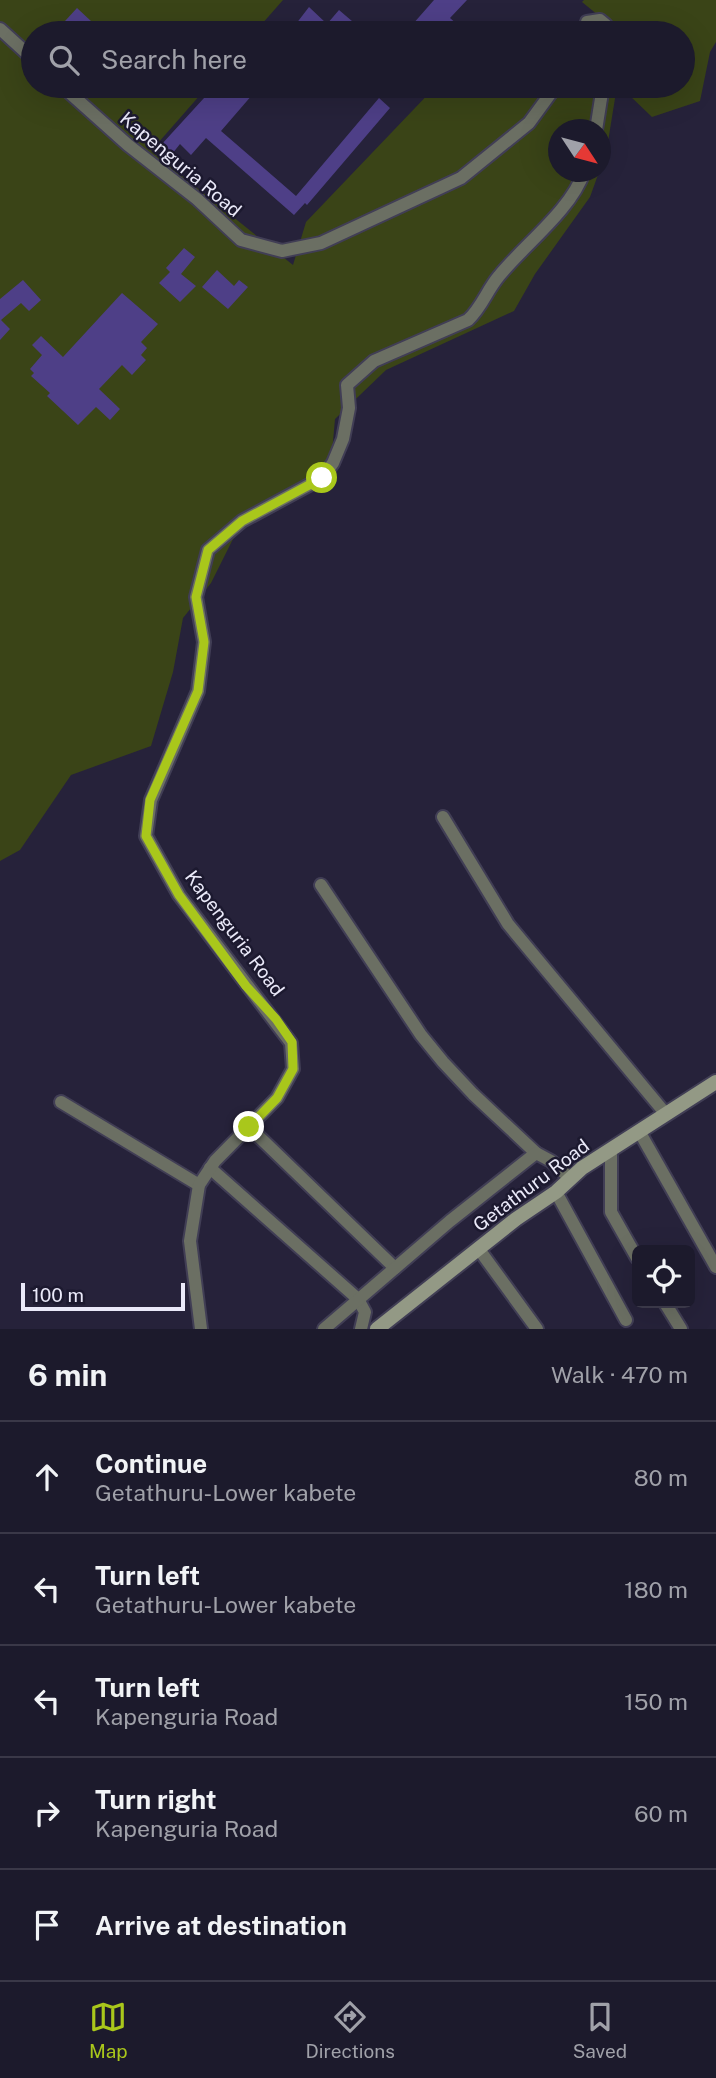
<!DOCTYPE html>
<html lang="en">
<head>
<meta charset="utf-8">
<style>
  :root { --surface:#1c1a2c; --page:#292738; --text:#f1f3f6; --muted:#a0a1a9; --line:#3a3848; --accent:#a9c71b }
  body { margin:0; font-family:"Public Sans",sans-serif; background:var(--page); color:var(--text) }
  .controls { position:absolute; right:21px; bottom:21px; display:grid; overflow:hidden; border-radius:10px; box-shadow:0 7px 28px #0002 }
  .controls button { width:63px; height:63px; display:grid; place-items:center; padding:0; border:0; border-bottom:2px solid var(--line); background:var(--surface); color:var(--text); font:35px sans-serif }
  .compass { position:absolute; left:548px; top:119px; width:63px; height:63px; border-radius:50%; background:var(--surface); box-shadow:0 7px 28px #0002; rotate:126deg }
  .scale { position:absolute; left:21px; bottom:18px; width:164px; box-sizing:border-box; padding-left:7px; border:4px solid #eae9f9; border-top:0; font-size:19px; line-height:24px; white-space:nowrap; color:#eae9f9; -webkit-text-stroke:5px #1c192f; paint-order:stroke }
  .stop { position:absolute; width:21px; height:21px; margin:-16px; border:5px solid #a9c71b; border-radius:50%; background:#fff }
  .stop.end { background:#a9c71b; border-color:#fff; box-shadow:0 2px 7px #0008 }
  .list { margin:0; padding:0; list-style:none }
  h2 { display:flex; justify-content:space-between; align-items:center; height:91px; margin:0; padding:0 28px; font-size:30px }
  h2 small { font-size:23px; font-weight:400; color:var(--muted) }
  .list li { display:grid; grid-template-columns:46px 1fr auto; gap:21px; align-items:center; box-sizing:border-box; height:112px; padding:0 28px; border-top:2px solid var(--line) }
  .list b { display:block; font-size:26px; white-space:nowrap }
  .list p { margin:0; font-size:23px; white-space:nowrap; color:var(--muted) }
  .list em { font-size:23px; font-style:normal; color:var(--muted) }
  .icon { flex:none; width:38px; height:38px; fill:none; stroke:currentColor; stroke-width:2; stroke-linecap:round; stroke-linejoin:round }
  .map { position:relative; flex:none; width:716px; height:1329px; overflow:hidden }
  .search { position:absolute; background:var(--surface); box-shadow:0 7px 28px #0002; left:21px; right:21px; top:21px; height:77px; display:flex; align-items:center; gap:18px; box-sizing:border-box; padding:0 24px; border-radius:38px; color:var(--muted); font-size:26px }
  .sheet { height:651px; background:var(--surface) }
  nav { display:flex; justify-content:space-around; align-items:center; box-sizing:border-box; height:98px; border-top:2px solid var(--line); background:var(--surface); font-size:19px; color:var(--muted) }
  nav a { display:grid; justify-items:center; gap:4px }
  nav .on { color:var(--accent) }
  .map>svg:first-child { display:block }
  .green { fill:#3a4417 }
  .building { fill:#4e3f87 }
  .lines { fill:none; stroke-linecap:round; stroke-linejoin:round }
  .minor-casing { stroke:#413e55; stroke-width:16 }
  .secondary-casing { stroke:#413e55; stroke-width:18 }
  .minor { stroke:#6b6f63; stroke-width:12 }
  .secondary { stroke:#939985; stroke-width:14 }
  .route { stroke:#a9c71b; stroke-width:9 }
  .labels { text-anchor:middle; stroke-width:5; stroke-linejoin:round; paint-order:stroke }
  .street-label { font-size:19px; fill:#eae9f9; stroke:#1c192f }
</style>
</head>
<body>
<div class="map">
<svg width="716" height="1329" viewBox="0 0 716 1329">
  <rect width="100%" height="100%" fill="#26223a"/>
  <g class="green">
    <polygon points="0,0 283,0 254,33 33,33 33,86 208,86 151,151 293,265 306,222 436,86 617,86 607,148 601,167 600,130 558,130 558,172 599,172 590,197 535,274 514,311 386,370 335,419 330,475 237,531 211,583 183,618 173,672 151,746 71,775 20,850 0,861"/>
    <polygon points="584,0 716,0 716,42 710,52 700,101 652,117 627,93 629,86 683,86 683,33 620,33 582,2"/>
  </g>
  <g class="building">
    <polygon points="434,0 467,0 450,18 467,33 405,33"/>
    <polygon points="309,7 327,24 339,10 366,33 289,33"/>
    <polygon points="77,8 92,22 81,33 54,33"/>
    <polygon points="215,86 260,86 221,131 296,196 379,98 390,108 307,205 305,203 294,215 206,138 191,155 180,144 172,154 161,145"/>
    <polygon points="184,248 195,257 181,274 196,286 180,302 159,283 170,272 166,268"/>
    <polygon points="217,270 234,286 239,280 248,287 228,309 202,287"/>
    <polygon points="23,280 41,300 29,311 21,303 1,320 10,329 0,340 0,299"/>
    <polygon points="122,293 158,324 141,342 147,348 141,355 146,360 132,375 122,365 99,389 120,409 110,420 96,407 78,425 47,396 50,393 31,376 34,373 30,369 42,355 32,345 41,336 63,357"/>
  </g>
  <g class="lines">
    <defs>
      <g id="minor">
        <polyline points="0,29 33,59"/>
        <polyline points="584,33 587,22 600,20 606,25 608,33"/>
        <polyline points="62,86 128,145 197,199 241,240 282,251 321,243 461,178 529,123 556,86"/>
        <polyline points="596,130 603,86"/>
        <polyline points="443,817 508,924 665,1113"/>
        <polyline points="321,885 421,1035 443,1062 473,1094 536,1153"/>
        <polyline points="61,1102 199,1185"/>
        <polyline points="249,1127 395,1268"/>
        <polyline points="639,1131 716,1267"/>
        <polyline points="611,1149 611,1212 637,1258"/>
        <polyline points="210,1168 358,1299 365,1312 361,1329"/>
        <polyline points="556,1192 626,1320"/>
        <polyline points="478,1248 537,1329"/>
        <polyline points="665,1303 681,1329"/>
        <path d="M201,1329L190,1241L199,1185L215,1161L277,1098L293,1069L291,1043L179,895L146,836L151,800L198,691L204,642L196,597L208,550L242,521L322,478L333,463L343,439L349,408L347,385L374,361L468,320C482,307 487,290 499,276C525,244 571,210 584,172"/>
        <polyline points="324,1329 450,1221 536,1153 551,1161 571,1179"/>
      </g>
      <polyline id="secondary" points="377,1329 516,1219 556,1192 582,1168 716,1082"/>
    </defs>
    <use href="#minor" class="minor-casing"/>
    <use href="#secondary" class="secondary-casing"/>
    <use href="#minor" class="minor"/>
    <use href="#secondary" class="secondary"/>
  </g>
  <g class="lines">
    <polyline class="route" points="249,1127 277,1098 293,1069 292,1042 276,1019 246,986 179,895 146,836 150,800 198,691 204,642 196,597 208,550 242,521 322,478"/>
  </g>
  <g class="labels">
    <g class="street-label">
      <text transform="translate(181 164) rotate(40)" y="7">Kapenguria Road</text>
      <text transform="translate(235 933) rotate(53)" y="7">Kapenguria Road</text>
      <text transform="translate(531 1185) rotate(-37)" y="7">Getathuru Road</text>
    </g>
  </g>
</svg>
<div class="controls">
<button><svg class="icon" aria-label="locate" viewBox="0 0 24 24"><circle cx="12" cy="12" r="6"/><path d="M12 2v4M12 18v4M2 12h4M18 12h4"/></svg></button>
</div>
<svg class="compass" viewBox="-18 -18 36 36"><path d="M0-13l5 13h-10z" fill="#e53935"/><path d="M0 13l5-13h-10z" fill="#a0a1a9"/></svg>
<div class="scale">100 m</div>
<div class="stop" style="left:322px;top:478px"></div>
<div class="stop end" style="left:249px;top:1127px"></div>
<div class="search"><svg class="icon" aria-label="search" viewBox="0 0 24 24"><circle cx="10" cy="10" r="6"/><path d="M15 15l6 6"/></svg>Search here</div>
</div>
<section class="sheet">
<h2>6 min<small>Walk · 470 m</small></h2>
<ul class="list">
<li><svg class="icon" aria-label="ahead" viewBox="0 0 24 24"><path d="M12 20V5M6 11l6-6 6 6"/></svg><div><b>Continue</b><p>Getathuru-Lower kabete</p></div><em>80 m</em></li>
<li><svg class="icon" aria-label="left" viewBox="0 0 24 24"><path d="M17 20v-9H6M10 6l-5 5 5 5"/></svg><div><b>Turn left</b><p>Getathuru-Lower kabete</p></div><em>180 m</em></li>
<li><svg class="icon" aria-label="left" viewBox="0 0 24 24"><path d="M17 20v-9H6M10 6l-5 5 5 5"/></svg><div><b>Turn left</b><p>Kapenguria Road</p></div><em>150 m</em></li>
<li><svg class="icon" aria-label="right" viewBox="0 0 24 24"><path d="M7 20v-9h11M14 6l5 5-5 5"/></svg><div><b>Turn right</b><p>Kapenguria Road</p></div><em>60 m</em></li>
<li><svg class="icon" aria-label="arrive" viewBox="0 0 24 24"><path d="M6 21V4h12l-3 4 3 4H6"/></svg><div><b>Arrive at destination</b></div></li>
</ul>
</section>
<nav>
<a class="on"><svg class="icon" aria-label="map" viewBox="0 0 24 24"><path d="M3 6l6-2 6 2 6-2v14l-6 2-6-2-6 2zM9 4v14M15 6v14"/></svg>Map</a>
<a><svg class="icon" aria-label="directions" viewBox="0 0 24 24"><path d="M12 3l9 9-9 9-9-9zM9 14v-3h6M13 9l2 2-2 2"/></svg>Directions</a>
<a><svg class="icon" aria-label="saved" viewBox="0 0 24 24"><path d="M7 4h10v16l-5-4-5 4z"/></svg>Saved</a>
</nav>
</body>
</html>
